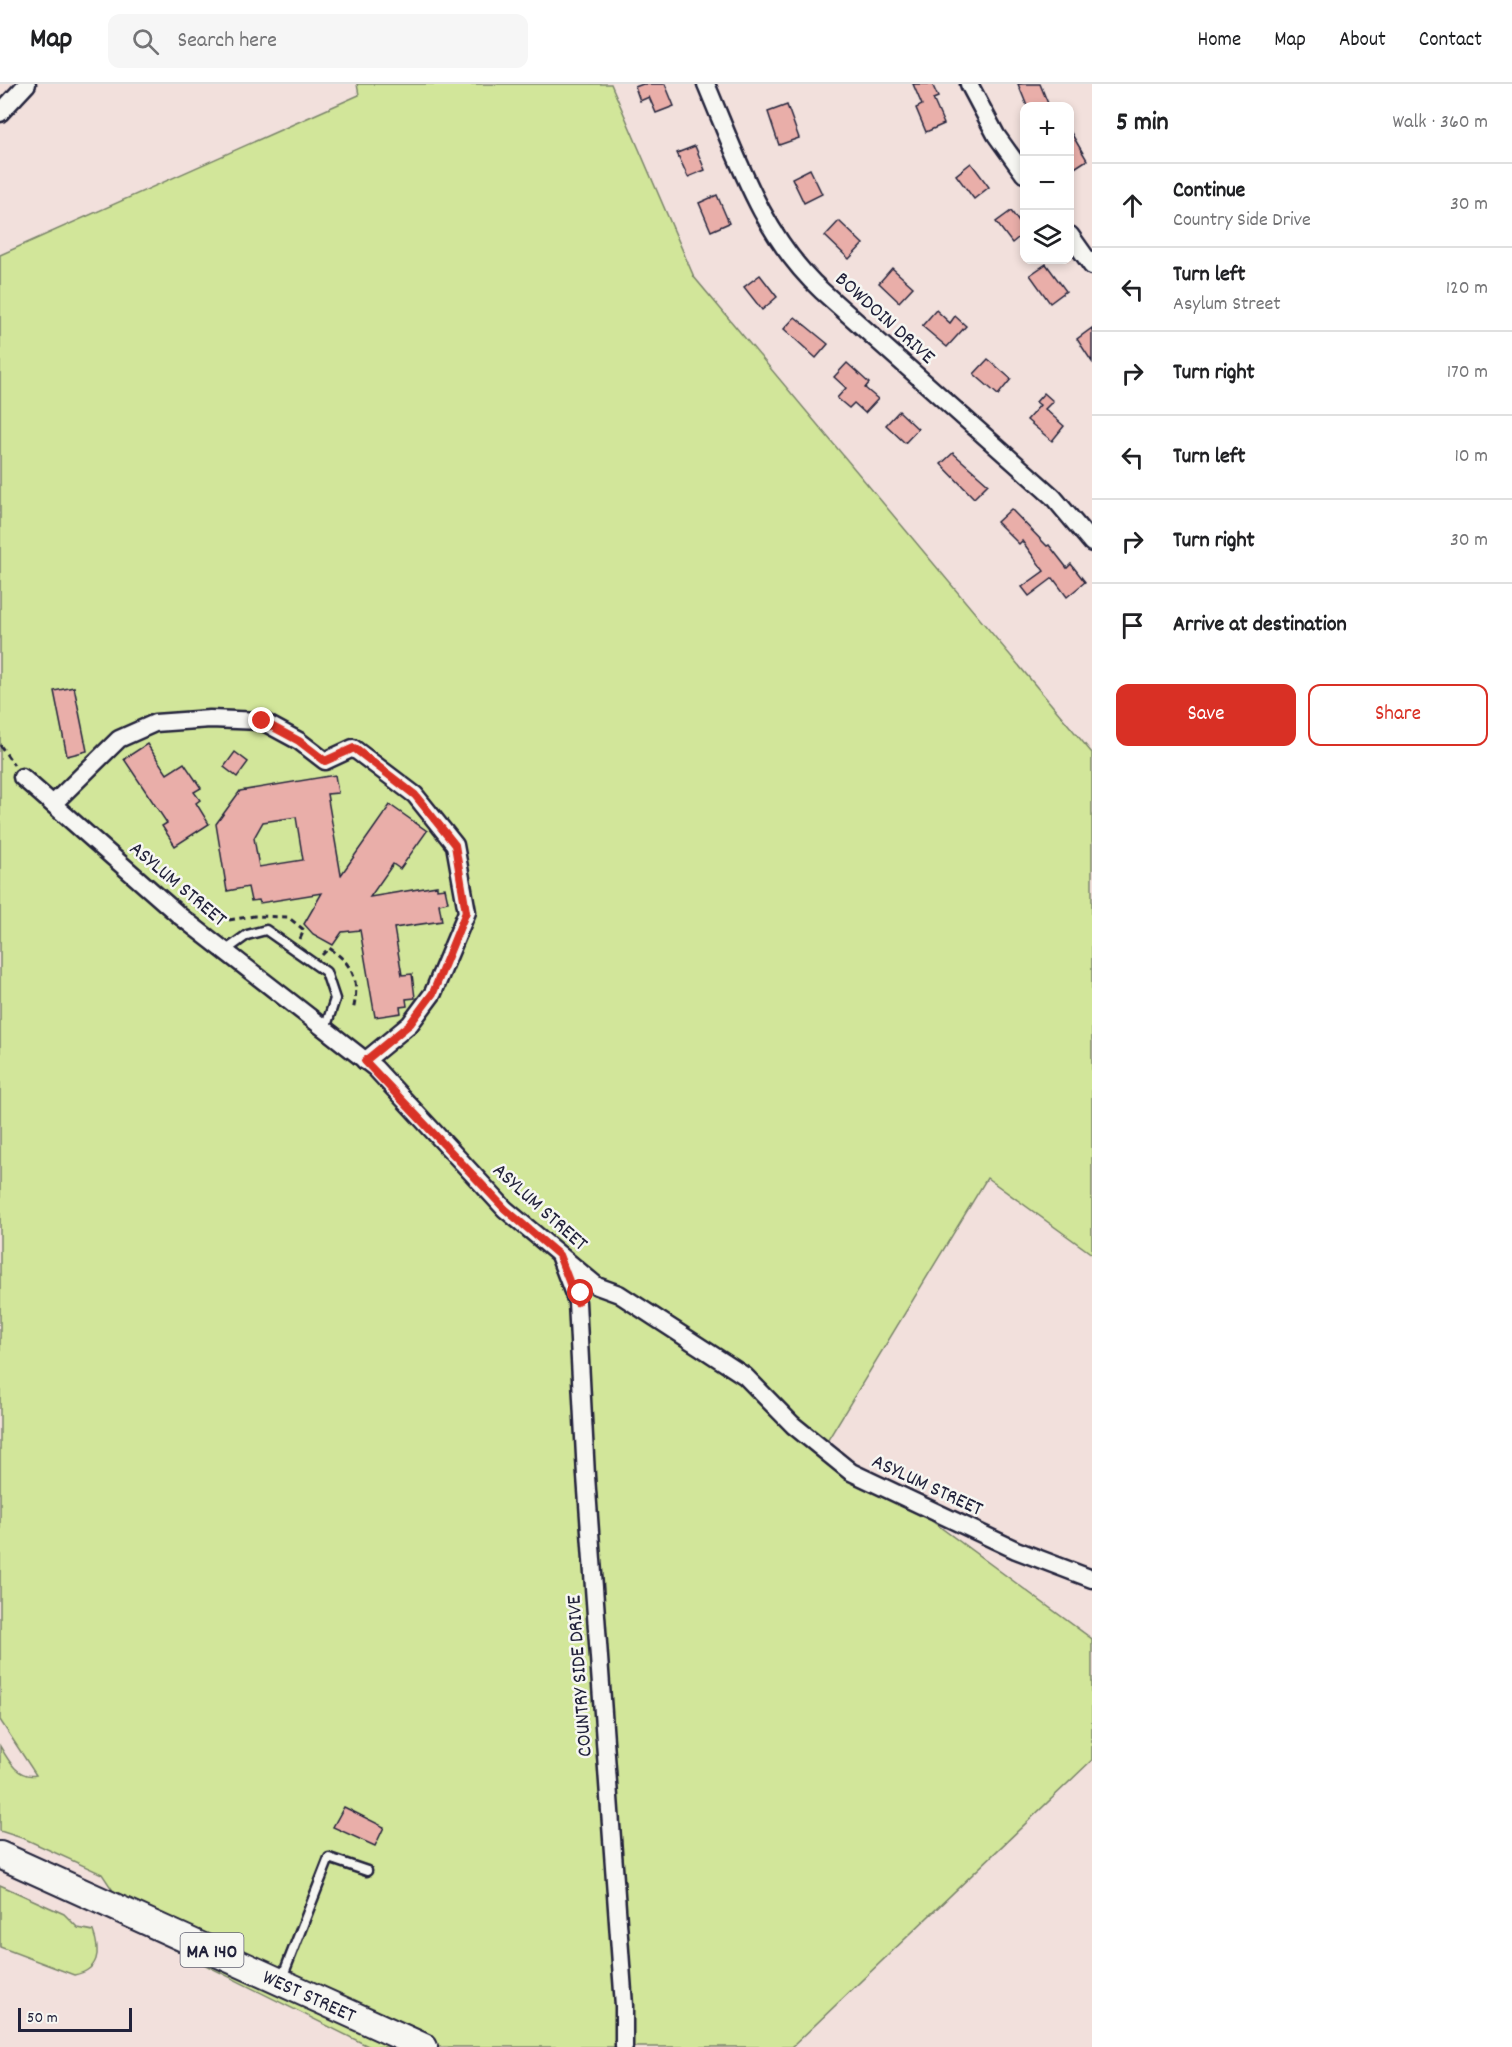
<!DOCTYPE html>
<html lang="en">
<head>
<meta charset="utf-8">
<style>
  :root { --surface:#fff; --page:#f6f6f6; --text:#202124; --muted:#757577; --line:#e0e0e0; --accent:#d93025 }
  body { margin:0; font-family:Dekko,sans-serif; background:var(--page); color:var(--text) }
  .controls { position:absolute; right:18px; top:18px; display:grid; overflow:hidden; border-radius:12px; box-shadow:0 3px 9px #0003 }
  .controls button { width:54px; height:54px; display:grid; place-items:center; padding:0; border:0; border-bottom:2px solid var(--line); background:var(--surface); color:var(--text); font:30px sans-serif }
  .scale { position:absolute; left:18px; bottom:15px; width:114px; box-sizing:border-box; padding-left:6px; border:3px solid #22223b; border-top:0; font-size:16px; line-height:21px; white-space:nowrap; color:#22223b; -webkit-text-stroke:4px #f6f6f2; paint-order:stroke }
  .stop { position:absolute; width:18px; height:18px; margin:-14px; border:4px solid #d93025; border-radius:50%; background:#fff }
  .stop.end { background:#d93025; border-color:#fff; box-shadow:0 2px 6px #0008 }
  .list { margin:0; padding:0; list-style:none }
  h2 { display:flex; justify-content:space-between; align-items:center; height:78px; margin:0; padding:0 24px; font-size:26px }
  h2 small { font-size:20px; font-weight:400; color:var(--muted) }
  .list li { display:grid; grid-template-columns:39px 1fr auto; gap:18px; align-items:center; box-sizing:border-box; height:84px; padding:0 24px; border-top:2px solid var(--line) }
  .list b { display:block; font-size:22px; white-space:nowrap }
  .list p { margin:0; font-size:20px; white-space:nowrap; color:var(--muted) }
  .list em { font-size:20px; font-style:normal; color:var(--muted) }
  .actions { display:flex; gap:12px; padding:18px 24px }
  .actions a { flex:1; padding:14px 0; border:2px solid var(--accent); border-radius:12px; text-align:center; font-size:21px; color:var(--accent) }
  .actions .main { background:var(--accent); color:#fff }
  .icon { flex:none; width:33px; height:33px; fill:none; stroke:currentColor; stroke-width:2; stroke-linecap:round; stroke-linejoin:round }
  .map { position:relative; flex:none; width:1092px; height:1963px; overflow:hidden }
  header { display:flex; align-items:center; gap:36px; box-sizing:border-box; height:84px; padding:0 30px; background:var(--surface); border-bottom:2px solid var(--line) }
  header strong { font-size:28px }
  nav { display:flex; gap:33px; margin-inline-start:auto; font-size:21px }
  .search { width:420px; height:54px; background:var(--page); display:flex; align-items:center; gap:15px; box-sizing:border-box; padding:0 21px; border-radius:12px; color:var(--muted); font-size:22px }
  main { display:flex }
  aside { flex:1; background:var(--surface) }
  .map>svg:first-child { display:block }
  .green { fill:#d2e69a; stroke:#7a846a; stroke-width:1.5 }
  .building { fill:#e9aea9; stroke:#22223b; stroke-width:1.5; fill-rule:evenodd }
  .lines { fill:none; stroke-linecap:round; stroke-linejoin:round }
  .lane-casing { stroke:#22223b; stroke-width:13 }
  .street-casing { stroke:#22223b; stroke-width:21 }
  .primary-casing { stroke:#22223b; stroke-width:30 }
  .path { stroke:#22223b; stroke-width:3; stroke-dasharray:6 4.5; stroke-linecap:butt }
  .lane { stroke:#f6f6f2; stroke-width:8 }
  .street { stroke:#f6f6f2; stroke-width:16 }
  .primary { stroke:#f6f6f2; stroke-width:26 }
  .route { stroke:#d93025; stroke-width:8 }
  .labels { text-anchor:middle; stroke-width:5; stroke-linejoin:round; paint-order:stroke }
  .shield { fill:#f6f6f2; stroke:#626272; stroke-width:1.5 }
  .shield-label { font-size:20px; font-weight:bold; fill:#22223b }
  .street-label { font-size:21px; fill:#22223b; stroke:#f6f6f2 }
</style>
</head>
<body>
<header>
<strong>Map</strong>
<div class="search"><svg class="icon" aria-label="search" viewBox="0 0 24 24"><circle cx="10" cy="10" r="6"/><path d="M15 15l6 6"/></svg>Search here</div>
<nav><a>Home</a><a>Map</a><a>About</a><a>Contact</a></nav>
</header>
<main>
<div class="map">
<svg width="1092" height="1963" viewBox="0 0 1092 1963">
  <rect width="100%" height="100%" fill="#f2e0dc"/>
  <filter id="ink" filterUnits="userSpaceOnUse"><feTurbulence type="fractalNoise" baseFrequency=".0167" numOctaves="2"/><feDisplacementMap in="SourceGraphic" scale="12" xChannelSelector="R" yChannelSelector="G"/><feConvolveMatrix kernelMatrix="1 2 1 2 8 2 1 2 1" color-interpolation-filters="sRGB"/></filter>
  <g filter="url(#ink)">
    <g class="green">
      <path d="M357,0H611L694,193L1092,669V1170L987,1094L826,1359L1092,1555V1676L792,1963H370L141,1849L102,1790L25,1755L0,1747V1662C8,1676 18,1695 36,1691L0,1636V171L359,11Z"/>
      <path d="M0,1801L64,1830L78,1844L93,1847C101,1869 99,1886 74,1891L0,1863Z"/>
    </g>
    <g class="building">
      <polygon points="643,0 665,0 674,22 656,29 649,13 640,17 635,3"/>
      <polygon points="913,0 932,0 938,13 933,15 944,40 926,48 916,24 922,21"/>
      <polygon points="1018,0 1040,0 1049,22 1027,22"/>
      <polygon points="787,21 799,54 779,61 768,28"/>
      <polygon points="1070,47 1087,76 1070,87"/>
      <polygon points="695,62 705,86 688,93 677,69"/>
      <polygon points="971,79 989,103 974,115 956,91"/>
      <polygon points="810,85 822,110 804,119 792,94"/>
      <polygon points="717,111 729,139 711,147 699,119"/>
      <polygon points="1011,127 1024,145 1024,149 1012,159 996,138"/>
      <polygon points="839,137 863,160 849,175 825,152"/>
      <polygon points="1046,180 1066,207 1050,219 1030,191"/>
      <polygon points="892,184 913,203 899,218 879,199"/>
      <polygon points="760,191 777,213 762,226 744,203"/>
      <polygon points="936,226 950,239 955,232 966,242 947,263 922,242"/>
      <polygon points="795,233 828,260 816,274 784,245"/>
      <polygon points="1092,244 1092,278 1077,255"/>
      <polygon points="988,275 1011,295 998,311 974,290"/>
      <polygon points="847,279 869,299 865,304 878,315 865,329 854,319 849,324 837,314 846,304 834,293"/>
      <polygon points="1044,309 1053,317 1045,325 1064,342 1052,357 1027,336 1040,321 1036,318"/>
      <polygon points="899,327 918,345 905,359 886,341"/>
      <polygon points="953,369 988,400 974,414 941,380"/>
      <polygon points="1011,425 1047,462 1049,461 1067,484 1071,480 1085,498 1067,513 1053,494 1029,512 1022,503 1044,487 1022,457 1019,460 997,438"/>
      <polygon points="74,603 87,667 67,672 54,607"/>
      <polygon points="147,660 167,690 184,679 201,704 194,708 200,716 196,719 209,740 175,762 162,742 167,739 124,675"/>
      <polygon points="235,668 248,678 237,693 224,683"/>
      <path d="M335,691L338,709L327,710L341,791L390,721L427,747L400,785L393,780L370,813L437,802V805L445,804L448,818L439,820L442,837L394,844L402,891L412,890L415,914L406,915L407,922L400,923L401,929L375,933L360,846L342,848L333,861L313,850L304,840L322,809L260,819L259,816L251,817L248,803L227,807L216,740L240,707ZM296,733L303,776L259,783L254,754L263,738Z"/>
      <polygon points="344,1723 384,1743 375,1762 333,1743"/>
    </g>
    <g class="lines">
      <defs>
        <g id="lane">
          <polyline points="225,867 247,851 266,846 326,888 335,915 325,945"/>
          <polyline points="282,1894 329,1774 367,1787"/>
        </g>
        <g id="street">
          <path d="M706,0C737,73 762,152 822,207L1053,413L1092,459"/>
          <polyline points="969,0 996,51 1024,90"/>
          <polyline points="0,29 27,0"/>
          <polyline points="1070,151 1092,182"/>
          <polyline points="22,693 180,832 375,984 505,1125 597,1202 619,1210 745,1292 793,1341 851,1388 1016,1466 1092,1495"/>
          <polyline points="53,720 119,655 155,639 210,635 262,637 299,657 325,677 353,664 415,711 455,761 467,828 433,909 410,940 365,977"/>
          <polyline points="559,1171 577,1218 586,1392 624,1922 624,1963"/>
        </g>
        <g id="primary">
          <path id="s1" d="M0,1771L424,1963"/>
        </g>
      </defs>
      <use href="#lane" class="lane-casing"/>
      <use href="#street" class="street-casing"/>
      <use href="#primary" class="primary-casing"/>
      <g class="path">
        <polyline points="0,661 14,681"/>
        <polyline points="229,836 254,832 288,833 304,846 300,855"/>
        <path d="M322,871L329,864C354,881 360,897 353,927"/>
      </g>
      <use href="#lane" class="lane"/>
      <use href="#street" class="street"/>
      <use href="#primary" class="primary"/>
    </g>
  </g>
  <g class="lines" filter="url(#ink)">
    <polyline class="route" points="262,637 299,657 325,677 354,664 415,711 455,761 466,828 433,909 410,940 365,977 505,1125 559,1171 577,1218 581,1209"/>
  </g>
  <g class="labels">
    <rect class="shield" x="180.5" y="1849" width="63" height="34" rx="4.5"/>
    <g class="shield-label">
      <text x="212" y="1873">MA 140</text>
    </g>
    <g class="street-label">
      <text transform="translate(886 233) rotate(42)" y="7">BOWDOIN DRIVE</text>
      <text transform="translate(179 799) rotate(40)" y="7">ASYLUM STREET</text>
      <text transform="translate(541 1122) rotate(42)" y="7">ASYLUM STREET</text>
      <text transform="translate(928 1400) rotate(25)" y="7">ASYLUM STREET</text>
      <text transform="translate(578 1592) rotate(-94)" y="7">COUNTRY SIDE DRIVE</text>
      <text dy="7" stroke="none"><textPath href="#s1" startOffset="340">WEST STREET</textPath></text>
    </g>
  </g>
</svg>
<div class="controls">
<button>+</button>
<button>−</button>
<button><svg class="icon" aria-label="layers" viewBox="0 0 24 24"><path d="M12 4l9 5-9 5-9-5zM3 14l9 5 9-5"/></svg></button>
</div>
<div class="scale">50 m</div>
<div class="stop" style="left:581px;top:1209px"></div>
<div class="stop end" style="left:262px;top:637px"></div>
</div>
<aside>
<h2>5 min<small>Walk · 360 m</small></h2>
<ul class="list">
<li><svg class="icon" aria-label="ahead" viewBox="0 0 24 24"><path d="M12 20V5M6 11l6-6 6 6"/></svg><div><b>Continue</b><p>Country Side Drive</p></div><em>30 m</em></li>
<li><svg class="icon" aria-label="left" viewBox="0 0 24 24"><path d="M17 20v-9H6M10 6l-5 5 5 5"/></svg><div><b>Turn left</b><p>Asylum Street</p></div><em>120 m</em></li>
<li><svg class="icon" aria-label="right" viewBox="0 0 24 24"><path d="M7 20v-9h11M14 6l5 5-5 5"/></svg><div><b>Turn right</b></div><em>170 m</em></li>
<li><svg class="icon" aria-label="left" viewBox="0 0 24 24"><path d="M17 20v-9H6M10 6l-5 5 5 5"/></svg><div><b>Turn left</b></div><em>10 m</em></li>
<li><svg class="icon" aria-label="right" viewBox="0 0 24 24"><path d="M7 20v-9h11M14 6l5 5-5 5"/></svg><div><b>Turn right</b></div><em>30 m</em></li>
<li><svg class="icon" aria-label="arrive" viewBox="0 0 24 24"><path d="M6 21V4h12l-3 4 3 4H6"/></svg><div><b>Arrive at destination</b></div></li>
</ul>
<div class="actions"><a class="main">Save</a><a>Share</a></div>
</aside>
</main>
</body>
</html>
